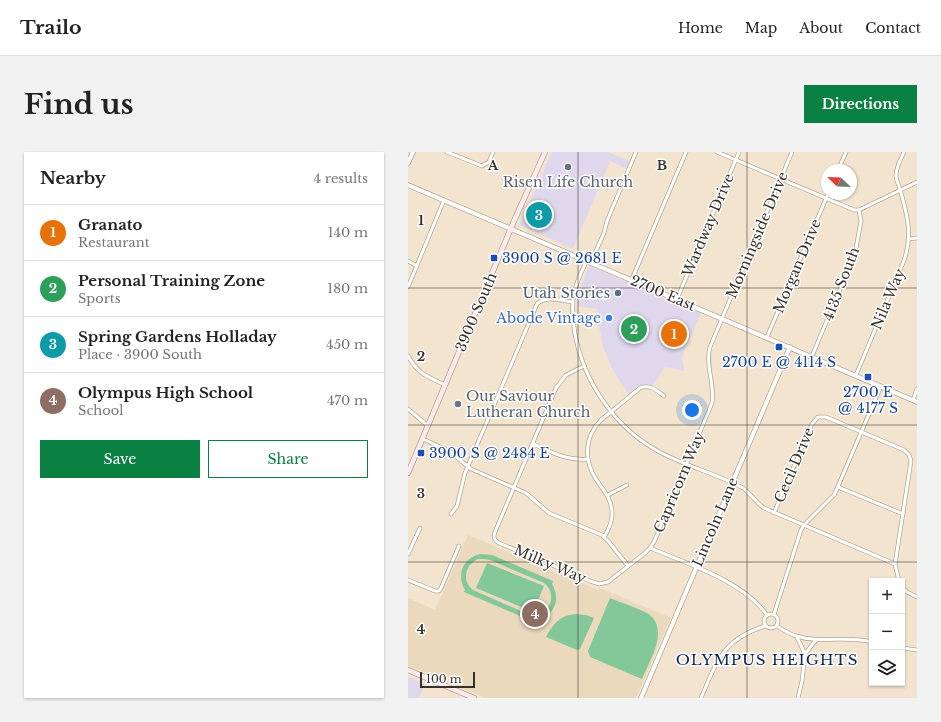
<!DOCTYPE html>
<html lang="en">
<head>
<meta charset="utf-8">
<style>
  :root { --surface:#fff; --page:#f2f2f2; --text:#222; --muted:#767676; --line:#e0e0e0; --accent:#0b8043 }
  body { margin:0; font-family:"Libre Baskerville",serif; background:var(--page); color:var(--text) }
  .controls { position:absolute; right:12px; bottom:12px; display:grid; overflow:hidden; border-radius:0px; box-shadow:0 1px 3px #0004 }
  .controls button { width:36px; height:36px; display:grid; place-items:center; padding:0; border:0; border-bottom:1px solid var(--line); background:var(--surface); color:var(--text); font:20px sans-serif }
  .compass { position:absolute; left:413px; top:12px; width:36px; height:36px; border-radius:50%; background:var(--surface); box-shadow:0 1px 3px #0004; rotate:293deg }
  .scale { position:absolute; left:12px; bottom:10px; width:55px; box-sizing:border-box; padding-left:4px; border:2px solid #373229; border-top:0; font-size:11px; line-height:14px; white-space:nowrap; color:#373229; -webkit-text-stroke:3px #fff; paint-order:stroke }
  .you { position:absolute; left:284px; top:258px; width:14px; height:14px; margin:-10px; border:3px solid #fff; border-radius:50%; background:#1a73e8; box-shadow:0 0 0 6px #1a73e833 }
  .badge { display:grid; place-items:center; width:26px; height:26px; border-radius:50%; background:var(--accent); color:#fff; font-size:13px; font-weight:700 }
  .pin { position:absolute; translate:-50% -50%; border:2px solid #fff; box-shadow:0 1px 4px #0006 }
  .list { margin:0; padding:0; list-style:none }
  h2 { display:flex; justify-content:space-between; align-items:center; height:52px; margin:0; padding:0 16px; font-size:17px }
  h2 small { font-size:13px; font-weight:400; color:var(--muted) }
  .list li { display:grid; grid-template-columns:26px 1fr auto; gap:12px; align-items:center; box-sizing:border-box; height:56px; padding:0 16px; border-top:1px solid var(--line) }
  .list b { display:block; font-size:15px; white-space:nowrap }
  .list p { margin:0; font-size:13px; white-space:nowrap; color:var(--muted) }
  .list em { font-size:13px; font-style:normal; color:var(--muted) }
  .actions { display:flex; gap:8px; padding:12px 16px }
  .actions a { flex:1; padding:9px 0; border:1px solid var(--accent); border-radius:0px; text-align:center; font-size:14px; color:var(--accent) }
  .actions .main { background:var(--accent); color:#fff }
  .icon { flex:none; width:22px; height:22px; fill:none; stroke:currentColor; stroke-width:2; stroke-linecap:round; stroke-linejoin:round }
  .map { position:relative; flex:none; width:509px; height:546px; overflow:hidden; border-radius:0px }
  header { display:flex; align-items:center; gap:24px; box-sizing:border-box; height:56px; padding:0 20px; background:var(--surface); border-bottom:1px solid var(--line) }
  header strong { font-size:19px }
  nav { display:flex; gap:22px; margin-inline-start:auto; font-size:14px }
  .intro { display:flex; align-items:center; justify-content:space-between; box-sizing:border-box; height:96px; padding:0 24px }
  h1 { margin:0; font-size:28px }
  .button { padding:10px 18px; border-radius:0px; background:var(--accent); color:#fff; font-size:14px; font-weight:700 }
  main { display:flex; gap:24px; padding:0 24px }
  aside { flex:1; background:var(--surface); border-radius:0px; box-shadow:0 1px 3px #0004 }
  .map>svg:first-child { display:block }
  .commercial { fill:#dfd8ed }
  .built { fill:#ead9bc }
  .green { fill:#84c899; fill-rule:evenodd }
  .lines { fill:none; stroke-linecap:round; stroke-linejoin:round }
  .minor-casing { stroke:#b3a691; stroke-width:4.5 }
  .tertiary-casing { stroke:#b3a691; stroke-width:5.5 }
  .secondary-casing { stroke:#b3a691; stroke-width:6 }
  .minor { stroke:#fff; stroke-width:3 }
  .tertiary { stroke:#fff; stroke-width:4 }
  .secondary { stroke:#fceaee; stroke-width:4.5 }
  .grid { fill:none; stroke:#373229; stroke-width:1; stroke-opacity:0.55 }
  .worship-dot { fill:#6b7280; stroke:#fff; stroke-width:1.5 }
  .transit-dot { fill:#1a4fb4; stroke:#fff; stroke-width:1.5 }
  .service-dot { fill:#5c6f8a; stroke:#fff; stroke-width:1.5 }
  .shop-dot { fill:#3f7fe0; stroke:#fff; stroke-width:1.5 }
  .labels { text-anchor:middle; stroke-width:3; stroke-linejoin:round; paint-order:stroke }
  .worship-label { font-size:14px; fill:#5b616d; stroke:#fff }
  .street-label { font-size:14px; fill:#373229; stroke:#fff }
  .transit-label { font-size:14px; fill:#164399; stroke:#fff; text-anchor:start }
  .service-label { font-size:14px; fill:#4e5e75; stroke:#fff; text-anchor:end }
  .shop-label { font-size:14px; fill:#366cbe; stroke:#fff; text-anchor:end }
  .neighbourhood-label { font-size:15px; letter-spacing:1px; fill:#0a275b; stroke:#fff }
  .grid-label { font-size:13px; text-anchor:middle; font-weight:bold; fill:#373229; stroke:#fff; stroke-width:3; stroke-linejoin:round; paint-order:stroke }
</style>
</head>
<body>
<header>
<strong>Trailo</strong>
<nav><a>Home</a><a>Map</a><a>About</a><a>Contact</a></nav>
</header>
<div class="intro"><h1>Find us</h1><a class="button">Directions</a></div>
<main>
<aside>
<h2>Nearby<small>4 results</small></h2>
<ul class="list">
<li><span class="badge" style="background:#e8710a">1</span><div><b>Granato</b><p>Restaurant</p></div><em>140 m</em></li>
<li><span class="badge" style="background:#2e9e5b">2</span><div><b>Personal Training Zone</b><p>Sports</p></div><em>180 m</em></li>
<li><span class="badge" style="background:#0f9aa8">3</span><div><b>Spring Gardens Holladay</b><p>Place · 3900 South</p></div><em>450 m</em></li>
<li><span class="badge" style="background:#8d6e63">4</span><div><b>Olympus High School</b><p>School</p></div><em>470 m</em></li>
</ul>
<div class="actions"><a class="main">Save</a><a>Share</a></div>
</aside>
<div class="map">
<svg width="509" height="546" viewBox="0 0 509 546">
  <rect width="100%" height="100%" fill="#f2e4ce"/>
  <g class="commercial">
    <polygon points="144,0 200,0 222,9 219,17 202,9 165,97 111,73"/>
    <polygon points="181,114 293,161 274,204 276,219 257,215 245,233 234,233 229,235 221,243 206,220 195,195 191,174 189,157 169,154 171,140"/>
    <polygon points="0,525 17,532 11,546 0,546"/>
  </g>
  <polygon class="built" points="60,383 190,438 191,436 197,438 263,466 228,546 77,546 0,514 0,446 27,458"/>
  <g class="green">
    <path d="M72,402L84,403L145,429L144,432C154,448 145,466 127,468L126,470L56,440L57,438C48,423 55,406 72,402ZM70,407H76L82,408L136,431C151,443 141,465 122,463L65,438C54,429 56,414 70,407Z"/>
    <polygon points="79,411 136,434 125,460 68,436"/>
    <path d="M202,446C211,450 236,458 242,463C261,479 241,510 234,527L182,505L180,499Z"/>
    <path d="M167,462L178,463L186,466L172,497L169,498L138,485C145,472 151,464 167,462Z"/>
  </g>
  <g class="lines">
    <defs>
      <g id="minor">
        <polyline points="39,0 74,14 81,10 85,0"/>
        <polyline points="309,0 446,58 451,58 509,30"/>
        <polyline points="430,18 438,0"/>
        <polyline points="501,87 509,86"/>
        <path d="M179,108C174,119 168,130 166,142C163,155 165,169 167,182C176,230 206,274 248,298C276,314 307,321 335,336C343,342 348,351 356,356L487,412"/>
        <polyline points="0,109 9,114"/>
        <polyline points="183,110 196,81 199,69 228,0"/>
        <polyline points="224,127 278,0"/>
        <polyline points="0,135 36,48"/>
        <polyline points="269,147 331,0"/>
        <polyline points="359,185 420,42"/>
        <path d="M0,204C11,223 19,224 37,233"/>
        <polyline points="404,204 447,102 453,69 451,58"/>
        <path d="M176,214L158,223L148,236L87,380C85,385 86,388 91,391L182,429L191,432L200,430L237,401L242,396L246,390L304,251C307,232 297,213 302,195L384,0"/>
        <path d="M448,223L495,111C505,86 500,65 493,41C492,35 488,29 488,23C488,15 493,7 496,0"/>
        <polyline points="505,248 509,237"/>
        <polyline points="0,257 20,274"/>
        <polyline points="15,287 41,299 63,317 118,341 141,361 194,383 201,390 220,414"/>
        <path d="M125,292C144,300 158,309 180,307"/>
        <polyline points="430,335 495,362"/>
        <polyline points="200,343 219,333"/>
        <polyline points="366,361 404,272 410,265 418,265 496,298 501,303 503,309 487,412 491,429"/>
        <path d="M43,362L49,354L57,321L129,152C137,143 154,149 165,150"/>
        <path d="M196,385C201,377 205,368 204,359C203,345 194,337 188,327C175,307 177,284 193,268L232,236C242,232 248,238 256,244"/>
        <path d="M242,396C280,412 335,429 359,463"/>
        <polyline points="0,402 12,376"/>
        <polyline points="0,428 27,439 31,439 33,436 51,394"/>
        <polyline points="494,435 499,440 509,445"/>
        <circle cx="363" cy="469" r="7"/>
        <polyline points="366,462 393,378 396,373 426,343 428,339 473,234"/>
        <path d="M369,474C375,478 381,482 388,484C413,492 439,483 464,490"/>
        <polyline points="389,485 397,502 394,529 390,546"/>
        <polyline points="494,496 509,498"/>
        <polyline points="397,502 408,488"/>
        <path d="M293,546C309,509 315,487 357,474"/>
      </g>
      <g id="tertiary">
        <polyline points="0,11 5,0"/>
        <polyline points="0,33 509,250"/>
        <polyline points="233,546 382,195"/>
      </g>
      <g id="secondary">
        <polyline points="0,321 106,69 137,0"/>
        <polyline points="0,518 66,546"/>
      </g>
    </defs>
    <use href="#minor" class="minor-casing"/>
    <use href="#tertiary" class="tertiary-casing"/>
    <use href="#secondary" class="secondary-casing"/>
    <use href="#minor" class="minor"/>
    <use href="#tertiary" class="tertiary"/>
    <use href="#secondary" class="secondary"/>
  </g>
  <path class="grid" d="M170,0V546M339,0V546M0,136H509M0,273H509M0,410H509"/>
  <g class="worship-dot">
    <circle cx="160" cy="15" r="4"/>
    <circle cx="50" cy="252" r="4"/>
  </g>
  <g class="transit-dot">
    <rect x="82" y="102" width="8" height="8" rx="2"/>
    <rect x="367" y="191" width="8" height="8" rx="2"/>
    <rect x="456" y="221" width="8" height="8" rx="2"/>
    <rect x="9" y="297" width="8" height="8" rx="2"/>
  </g>
  <circle class="service-dot" cx="210" cy="141" r="4"/>
  <circle class="shop-dot" cx="201" cy="166" r="4"/>
  <g class="labels">
    <g class="worship-label">
      <text x="160" y="35">Risen Life Church</text>
      <text x="58" y="249" text-anchor="start">Our Saviour<tspan x="58" dy="16">Lutheran Church</tspan></text>
    </g>
    <g class="street-label">
      <text transform="translate(300 73) rotate(-67)" y="5">Wardway Drive</text>
      <text transform="translate(349 83) rotate(-67)" y="5">Morningside Drive</text>
      <text transform="translate(389 114) rotate(-67)" y="5">Morgan Drive</text>
      <text transform="translate(433 132) rotate(-69)" y="5">4135 South</text>
      <text transform="translate(255 141) rotate(23)" y="5">2700 East</text>
      <text transform="translate(480 147) rotate(-67)" y="5">Nila Way</text>
      <text transform="translate(68 160) rotate(-67)" y="5">3900 South</text>
      <text transform="translate(386 313) rotate(-67)" y="5">Cecil Drive</text>
      <text transform="translate(271 330) rotate(-67)" y="5">Capricorn Way</text>
      <text transform="translate(307 370) rotate(-67)" y="5">Lincoln Lane</text>
      <text transform="translate(142 412) rotate(23)" y="5">Milky Way</text>
    </g>
    <g class="transit-label">
      <text x="94" y="111">3900 S @ 2681 E</text>
      <text x="371" y="215" text-anchor="middle">2700 E @ 4114 S</text>
      <text x="460" y="245" text-anchor="middle">2700 E<tspan x="460" dy="16">@ 4177 S</tspan></text>
      <text x="21" y="306">3900 S @ 2484 E</text>
    </g>
    <g class="service-label">
      <text x="202" y="146">Utah Stories</text>
    </g>
    <g class="shop-label">
      <text x="193" y="171">Abode Vintage</text>
    </g>
    <g class="neighbourhood-label">
      <text x="359" y="513">OLYMPUS HEIGHTS</text>
    </g>
  </g>
  <g class="grid-label">
    <text x="85" y="18">A</text>
    <text x="254" y="18">B</text>
    <text x="13" y="73">1</text>
    <text x="13" y="209">2</text>
    <text x="13" y="346">3</text>
    <text x="13" y="482">4</text>
  </g>
</svg>
<div class="controls">
<button>+</button>
<button>−</button>
<button><svg class="icon" aria-label="layers" viewBox="0 0 24 24"><path d="M12 4l9 5-9 5-9-5zM3 14l9 5 9-5"/></svg></button>
</div>
<svg class="compass" viewBox="-18 -18 36 36"><path d="M0-13l5 13h-10z" fill="#e53935"/><path d="M0 13l5-13h-10z" fill="#767676"/></svg>
<div class="scale">100 m</div>
<div class="you"></div>
<div class="pin badge" style="left:266px;top:182px;background:#e8710a">1</div>
<div class="pin badge" style="left:226px;top:177px;background:#2e9e5b">2</div>
<div class="pin badge" style="left:131px;top:63px;background:#0f9aa8">3</div>
<div class="pin badge" style="left:127px;top:462px;background:#8d6e63">4</div>
</div>
</main>
</body>
</html>
